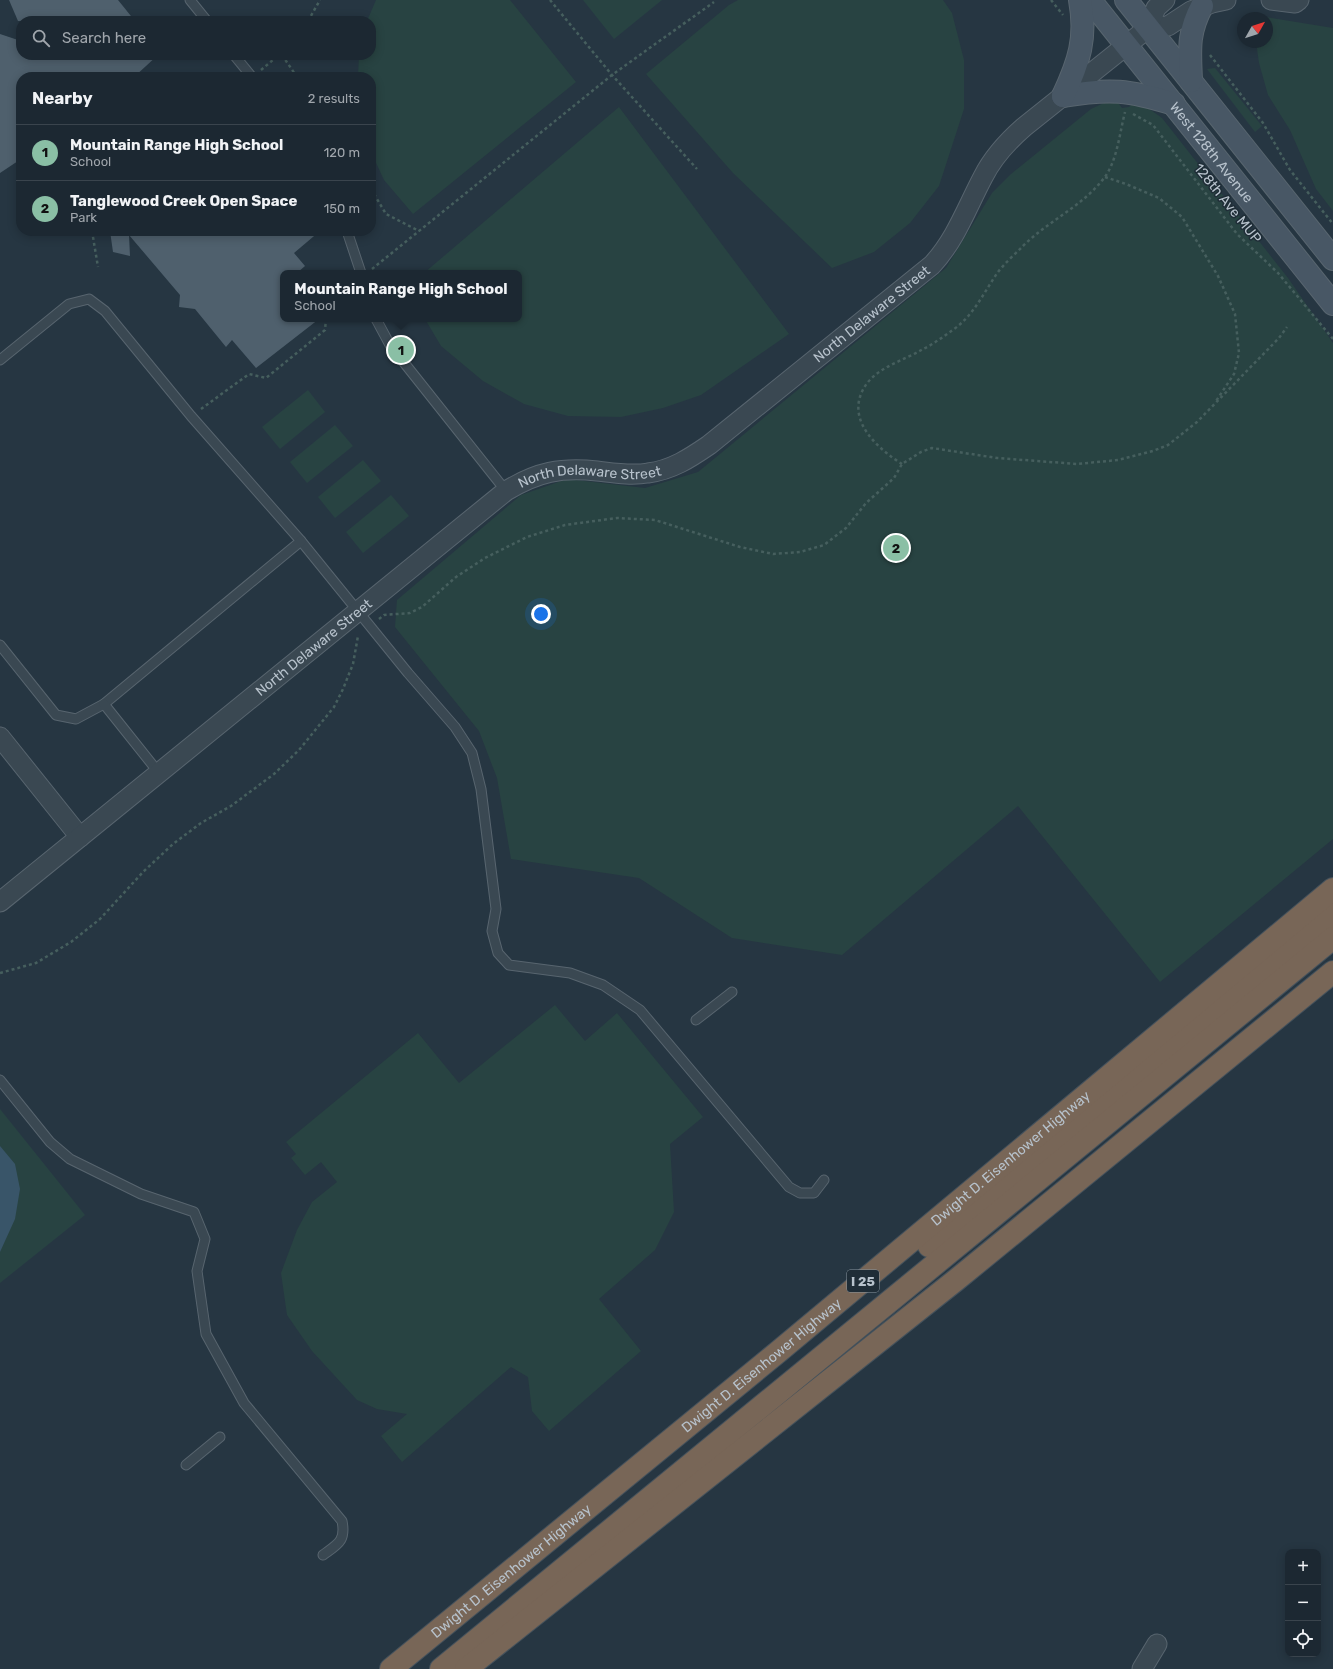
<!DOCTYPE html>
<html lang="en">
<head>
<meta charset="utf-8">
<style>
  :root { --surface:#1c2832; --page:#29343e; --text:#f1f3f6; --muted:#a0a6ac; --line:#3a444d; --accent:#8abfa5 }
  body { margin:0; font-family:Rubik,sans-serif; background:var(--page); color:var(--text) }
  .controls { position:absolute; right:12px; bottom:12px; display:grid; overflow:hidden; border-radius:8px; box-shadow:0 2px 10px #0003 }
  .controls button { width:36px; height:36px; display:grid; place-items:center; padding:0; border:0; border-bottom:1px solid var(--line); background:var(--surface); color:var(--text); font:20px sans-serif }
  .compass { position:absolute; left:1237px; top:12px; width:36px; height:36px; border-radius:50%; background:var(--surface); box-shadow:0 2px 10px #0003; rotate:51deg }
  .you { position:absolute; left:541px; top:614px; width:14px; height:14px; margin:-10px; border:3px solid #fff; border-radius:50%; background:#1a73e8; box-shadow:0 0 0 6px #1a73e833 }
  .badge { display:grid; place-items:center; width:26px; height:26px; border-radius:50%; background:var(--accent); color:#111; font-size:13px; font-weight:700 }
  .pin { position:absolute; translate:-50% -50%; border:2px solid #fff; box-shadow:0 1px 4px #0006 }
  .popup { position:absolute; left:280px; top:270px; width:242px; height:52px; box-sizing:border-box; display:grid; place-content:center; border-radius:8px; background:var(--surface); filter:drop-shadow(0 1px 3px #0005); font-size:13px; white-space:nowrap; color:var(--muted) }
  .popup b { font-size:15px; color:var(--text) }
  .popup::after { content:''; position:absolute; left:50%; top:100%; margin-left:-8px; border:8px solid transparent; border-top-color:var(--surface) }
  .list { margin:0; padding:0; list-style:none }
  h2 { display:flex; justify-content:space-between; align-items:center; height:52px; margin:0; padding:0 16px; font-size:17px }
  h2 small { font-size:13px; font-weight:400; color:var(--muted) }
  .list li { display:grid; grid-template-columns:26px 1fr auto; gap:12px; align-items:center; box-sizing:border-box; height:56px; padding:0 16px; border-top:1px solid var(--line) }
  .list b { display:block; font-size:15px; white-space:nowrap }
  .list p { margin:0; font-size:13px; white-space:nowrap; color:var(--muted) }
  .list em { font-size:13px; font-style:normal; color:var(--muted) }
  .icon { flex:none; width:22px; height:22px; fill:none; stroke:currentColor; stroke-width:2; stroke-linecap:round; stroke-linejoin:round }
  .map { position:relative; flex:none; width:1333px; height:1669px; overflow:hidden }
  .search { position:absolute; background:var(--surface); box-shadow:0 2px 10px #0003; left:16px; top:16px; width:360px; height:44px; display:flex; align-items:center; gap:10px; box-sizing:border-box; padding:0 14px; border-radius:16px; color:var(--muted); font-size:15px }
  .panel { position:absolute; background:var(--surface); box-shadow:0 2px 10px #0003; left:16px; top:72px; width:360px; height:164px; border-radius:16px }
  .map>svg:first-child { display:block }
  .green { fill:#284342 }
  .water { fill:#395569 }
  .building { fill:#4f606d }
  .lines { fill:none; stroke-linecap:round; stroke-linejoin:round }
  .service-casing { stroke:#58656f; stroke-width:11 }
  .minor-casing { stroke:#58656f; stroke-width:21 }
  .secondary-casing { stroke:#58656f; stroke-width:24 }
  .motorway-casing { stroke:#45525c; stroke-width:24 }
  .path { stroke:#465f5e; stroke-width:2.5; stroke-dasharray:3 3; stroke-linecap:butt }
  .service { stroke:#3a4852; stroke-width:9 }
  .minor { stroke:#3a4852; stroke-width:19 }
  .secondary { stroke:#485765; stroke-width:22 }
  .motorway { stroke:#786657; stroke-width:22 }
  .labels { text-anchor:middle; stroke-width:3; stroke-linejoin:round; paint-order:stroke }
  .shield { fill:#1f2d37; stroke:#89959f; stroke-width:1 }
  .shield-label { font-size:13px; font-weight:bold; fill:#b7c2cc }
  .street-label { font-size:14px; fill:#b7c2cc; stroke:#1f2d37 }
</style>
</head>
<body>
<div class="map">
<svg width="1333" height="1669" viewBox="0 0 1333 1669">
  <rect width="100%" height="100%" fill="#263642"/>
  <g class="green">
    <polygon points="376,0 510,0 576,82 413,214 384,180 371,152 371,77 358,77 359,55 371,55 371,21 367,21"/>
    <polygon points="583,0 662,0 614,39"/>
    <polygon points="738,0 943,0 952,13 964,60 964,109 939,186 910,223 874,252 832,268 733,173 646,74 729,5"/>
    <polygon points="1253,15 1333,28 1333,211 1316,189 1290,130 1268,95 1259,63 1256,42 1267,42 1267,18 1254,18"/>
    <polygon points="1215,68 1262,126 1255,132 1207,69"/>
    <polygon points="1116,100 1122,108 1129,107 1135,101 1148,108 1162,118 1288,278 1333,343 1333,839 1160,982 1018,806 842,955 732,938 639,878 511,859 497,778 479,731 395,627 397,600 521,495 567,479 645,488 698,472 946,268 992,193 1011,174 1091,109 1108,101"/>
    <polygon points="619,107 789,334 701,395 663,408 621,417 568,416 524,404 483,381 441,346 425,319 519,319 519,273 424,273"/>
    <polygon points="308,390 325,412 280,449 262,427"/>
    <polygon points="335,425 353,446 307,483 290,462"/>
    <polygon points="363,460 381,481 335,518 318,497"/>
    <polygon points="391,495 409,516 363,553 346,532"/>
    <polygon points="555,1005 585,1041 617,1013 703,1117 670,1144 674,1212 655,1250 599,1299 641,1351 549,1431 532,1411 528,1377 511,1367 402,1462 381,1436 407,1414 377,1409 357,1400 312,1351 287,1315 281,1273 297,1230 312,1202 337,1182 321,1162 305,1175 291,1158 296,1154 286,1142 418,1033 459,1083"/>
    <polygon points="0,1109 85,1215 0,1283"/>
  </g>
  <polygon class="water" points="0,1146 15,1164 20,1189 15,1219 0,1252"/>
  <g class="building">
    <polygon points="9,0 118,0 135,21 18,21"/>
    <polygon points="0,34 21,41 21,55 158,55 134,77 21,77 21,159 0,173"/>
    <polygon points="110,231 320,231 294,253 305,266 297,273 283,273 283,319 319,319 256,368 232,340 226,347 195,309 179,307 180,295 129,235 130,256 113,252"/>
  </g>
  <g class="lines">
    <defs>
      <g id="service">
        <polyline points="190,0 207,21"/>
        <polyline points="234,55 252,77"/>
        <polyline points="347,231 361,273"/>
        <polyline points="376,319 390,345 506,491"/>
        <polyline points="0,360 69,304 89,299 105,311 191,416 301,541 408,673 455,727 472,753 481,789 496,909 492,931 498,953 509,965 570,973 603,985 640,1010 789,1187 800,1193 814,1193 824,1180"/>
        <polyline points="0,645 56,715 76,719 104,704 301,541"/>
        <polyline points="104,704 159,773"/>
        <polyline points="696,1020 732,992"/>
        <path d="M0,1080L50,1142L70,1159L141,1194L194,1212L205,1239L197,1271L206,1334L244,1403L342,1521C346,1541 338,1544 323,1555"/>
        <polyline points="186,1465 220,1437"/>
      </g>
      <g id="minor">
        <polyline points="1271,0 1295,3 1299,0"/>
        <polyline points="1148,28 1168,26 1191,11 1212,3 1226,0"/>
        <polyline points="0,737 80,837"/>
        <path id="s1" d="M0,902L506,491C537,472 561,467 597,471C614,473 631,476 648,473C672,470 690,458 709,445L932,265C956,239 967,207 983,177C993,157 1008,141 1024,127L1148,28L1156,8L1165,0"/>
        <polyline points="1142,1669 1157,1644"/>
      </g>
      <g id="secondary">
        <path id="s2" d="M1090,0L1333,304"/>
        <polyline points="1126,0 1333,259"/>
        <path d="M1191,81C1190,51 1187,34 1202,6"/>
        <path d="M1063,96C1110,88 1129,90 1174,104"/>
        <path d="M1063,96C1079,62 1087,38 1080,0"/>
      </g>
      <g id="motorway">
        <polyline points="929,1246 1333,914"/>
        <path id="s3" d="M391,1669L778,1352L1333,889"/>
        <polyline points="441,1669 1333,938"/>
        <polyline points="466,1669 956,1280 1333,972"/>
      </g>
    </defs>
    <use href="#service" class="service-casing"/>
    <use href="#minor" class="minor-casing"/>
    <use href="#secondary" class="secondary-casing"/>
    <use href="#motorway" class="motorway-casing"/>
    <g class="path">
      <polyline points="550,0 612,75 697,169"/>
      <polyline points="1051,0 1063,15"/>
      <polyline points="308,21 320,0"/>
      <polyline points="282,55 297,77"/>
      <polyline points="1210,55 1263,123 1290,170 1333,224"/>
      <polyline points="261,70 279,55"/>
      <polyline points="1133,114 1153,125 1237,234 1278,273 1333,339"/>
      <polyline points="1105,177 1126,184 1159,198 1182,217 1218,276 1235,314 1239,353 1234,374 1216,401"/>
      <polyline points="371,189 386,214 419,231"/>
      <polyline points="92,231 98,267"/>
      <polyline points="372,269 612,75 714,2"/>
      <polyline points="201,409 249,374 266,378 325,330 326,319"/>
      <path d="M902,464C880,450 849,424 861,394C871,368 902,362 923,349C934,344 944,336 954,329C974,315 984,292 998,272C1005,263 1015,254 1023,246C1048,221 1083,206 1104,178C1117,162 1120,131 1125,112"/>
      <polyline points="379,619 384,615 410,613 422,607 456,577 485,558 527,537 565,525 617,518 655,520 740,547 773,554 800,552 824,545 846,528 866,503 894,478 902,464 921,452 932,448 997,458 1077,464 1118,460 1153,451 1168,445 1197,422 1279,338 1287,327"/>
      <polyline points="0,973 36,963 71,942 100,919 143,872 173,844 201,823 231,806 274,774 299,750 334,707 343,689 353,664 358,636"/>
    </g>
    <use href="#service" class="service"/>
    <use href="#minor" class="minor"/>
    <use href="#secondary" class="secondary"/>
    <use href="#motorway" class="motorway"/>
  </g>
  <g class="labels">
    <rect class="shield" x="847" y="1270" width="32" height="22" rx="3"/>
    <g class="shield-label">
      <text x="863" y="1286">I 25</text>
    </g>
    <g class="street-label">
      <text dy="5" stroke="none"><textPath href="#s2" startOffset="195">West 128th Avenue</textPath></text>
      <text transform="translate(1228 203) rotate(51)" y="5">128th Ave MUP</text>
      <text dy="5" stroke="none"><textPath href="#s1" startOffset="1075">North Delaware Street</textPath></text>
      <text dy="5" stroke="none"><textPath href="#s1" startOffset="739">North Delaware Street</textPath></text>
      <text dy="5" stroke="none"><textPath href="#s1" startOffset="404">North Delaware Street</textPath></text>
      <text dy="5" stroke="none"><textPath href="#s3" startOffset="803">Dwight D. Eisenhower Highway</textPath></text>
      <text dy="5" stroke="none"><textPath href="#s3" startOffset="479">Dwight D. Eisenhower Highway</textPath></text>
      <text dy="5" stroke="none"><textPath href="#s3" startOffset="155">Dwight D. Eisenhower Highway</textPath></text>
    </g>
  </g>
</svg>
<div class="controls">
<button>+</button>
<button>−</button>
<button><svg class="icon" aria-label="locate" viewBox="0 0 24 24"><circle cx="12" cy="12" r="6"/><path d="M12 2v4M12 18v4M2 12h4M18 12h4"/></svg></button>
</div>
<svg class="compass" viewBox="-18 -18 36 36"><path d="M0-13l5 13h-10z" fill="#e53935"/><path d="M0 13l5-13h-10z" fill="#a0a6ac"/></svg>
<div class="you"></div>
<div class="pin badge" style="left:401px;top:350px">1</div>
<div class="popup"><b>Mountain Range High School</b>School</div>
<div class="pin badge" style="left:896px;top:548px">2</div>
<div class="search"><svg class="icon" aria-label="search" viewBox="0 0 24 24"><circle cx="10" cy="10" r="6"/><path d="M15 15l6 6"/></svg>Search here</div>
<section class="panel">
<h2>Nearby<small>2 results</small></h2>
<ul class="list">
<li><span class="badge">1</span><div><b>Mountain Range High School</b><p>School</p></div><em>120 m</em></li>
<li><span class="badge">2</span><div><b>Tanglewood Creek Open Space</b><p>Park</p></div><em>150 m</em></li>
</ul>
</section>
</div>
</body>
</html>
